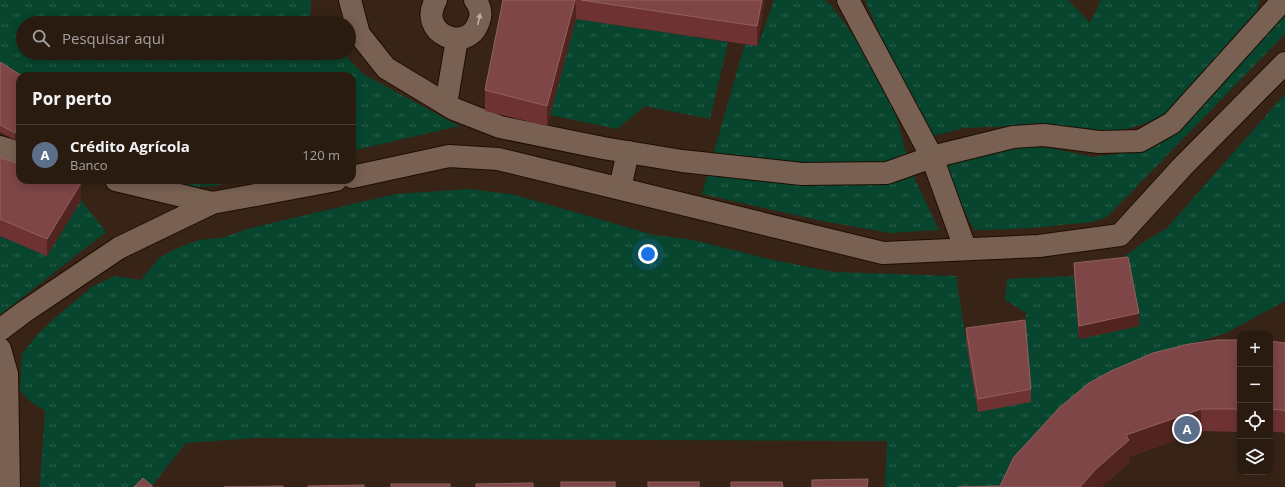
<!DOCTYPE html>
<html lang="pt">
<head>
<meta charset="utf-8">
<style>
  :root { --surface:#2a1b11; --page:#36281f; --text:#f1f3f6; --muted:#a5a19f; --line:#463931; --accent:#c4bc3d }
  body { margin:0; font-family:"Open Sans",sans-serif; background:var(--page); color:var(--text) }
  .controls { position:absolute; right:12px; bottom:12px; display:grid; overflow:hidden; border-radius:8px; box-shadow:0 2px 10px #0003 }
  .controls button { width:36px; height:36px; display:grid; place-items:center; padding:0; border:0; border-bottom:1px solid var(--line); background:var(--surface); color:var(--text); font:20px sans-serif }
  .you { position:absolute; left:648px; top:254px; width:14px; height:14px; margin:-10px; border:3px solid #fff; border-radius:50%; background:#1a73e8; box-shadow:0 0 0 6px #1a73e833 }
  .badge { display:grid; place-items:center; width:26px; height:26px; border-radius:50%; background:var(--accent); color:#fff; font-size:13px; font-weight:700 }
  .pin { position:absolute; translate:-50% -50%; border:2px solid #fff; box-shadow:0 1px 4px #0006 }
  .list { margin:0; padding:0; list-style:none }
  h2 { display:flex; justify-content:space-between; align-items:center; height:52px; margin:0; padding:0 16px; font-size:17px }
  h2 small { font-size:13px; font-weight:400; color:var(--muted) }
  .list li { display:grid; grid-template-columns:26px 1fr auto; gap:12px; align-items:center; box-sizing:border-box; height:60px; padding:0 16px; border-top:1px solid var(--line) }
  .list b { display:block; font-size:15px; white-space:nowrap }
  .list p { margin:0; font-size:13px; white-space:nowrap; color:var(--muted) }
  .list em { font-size:13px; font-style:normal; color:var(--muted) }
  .icon { flex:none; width:22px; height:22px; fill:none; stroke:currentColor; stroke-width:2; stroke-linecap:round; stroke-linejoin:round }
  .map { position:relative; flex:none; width:1285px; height:487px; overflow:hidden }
  .search { position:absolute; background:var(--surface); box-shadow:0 2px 10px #0003; left:16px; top:16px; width:340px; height:44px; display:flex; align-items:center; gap:10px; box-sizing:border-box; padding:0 14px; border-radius:22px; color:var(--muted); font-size:15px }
  .panel { position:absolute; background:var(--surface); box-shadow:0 2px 10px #0003; left:16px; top:72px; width:340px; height:112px; border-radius:12px }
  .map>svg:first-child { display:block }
  .grass { fill:url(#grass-tufts) }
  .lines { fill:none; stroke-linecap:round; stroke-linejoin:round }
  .minor-casing { stroke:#1f0d02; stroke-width:24 }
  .minor { stroke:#786152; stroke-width:22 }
  .wall { fill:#6f3233 }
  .shaded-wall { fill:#522420 }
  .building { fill:#7e4646; stroke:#91615f }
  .oneway { fill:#c0afa3 }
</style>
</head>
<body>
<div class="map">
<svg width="1285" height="487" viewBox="0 0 1285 487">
  <defs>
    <pattern id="grass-tufts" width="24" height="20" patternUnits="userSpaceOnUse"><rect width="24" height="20" fill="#07452e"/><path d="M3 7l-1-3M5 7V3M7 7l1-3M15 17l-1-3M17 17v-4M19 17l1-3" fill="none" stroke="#2c604c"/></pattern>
  </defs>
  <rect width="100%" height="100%" fill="#382417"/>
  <g class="grass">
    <polygon points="0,0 311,0 310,16 317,23 23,23 23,53 343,53 363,74 459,126 352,151 352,76 20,76 0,69"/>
    <polygon points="774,0 824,0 830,4 872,60 896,115 910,169 939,230 890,233 817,220 702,194 745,44 758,46"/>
    <polygon points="865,0 1068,0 1090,23 1101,0 1260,0 1256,15 1218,66 1160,119 1120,131 1018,126 964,128 929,137 883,41"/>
    <path d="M1285,12V34L1108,216C1096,223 1083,223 1070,224C1038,228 1006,230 974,230L943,165L1001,145L1050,148L1093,157L1144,150Z"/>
    <polygon points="576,19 728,42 710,119 645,106 617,129 550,115"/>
    <polygon points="1285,94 1285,301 1226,333 1187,345 1010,487 885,487 887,441 257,438 186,443 151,487 40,487 45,411 31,402 20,390 22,354 38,334 55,318 93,286 115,276 141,280 159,258 175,249 199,240 221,238 251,228 395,194 470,189 515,195 654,235 693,240 773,260 834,272 956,276 966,341 1025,333 1026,313 1005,300 1007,279 1074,276 1079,339 1139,326 1125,256 1147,240 1166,229"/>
    <polygon points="166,180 237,180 216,186 188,187"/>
    <polygon points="81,200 106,232 0,315 0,236 8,240"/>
  </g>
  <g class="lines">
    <defs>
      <g id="minor">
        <polyline points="350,0 359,34 386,68 454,109 500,127 603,148 682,161 802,174 887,173 932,157 1013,137 1044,135 1099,142 1140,141 1172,123 1283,0"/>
        <path d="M436,0C416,33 468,56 479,21C482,14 480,6 475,0"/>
        <polyline points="848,0 932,157 965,248"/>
        <polyline points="446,104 457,39"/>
        <polyline points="0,147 20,153"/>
        <polyline points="352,177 449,156 498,159 883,253 1039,246 1120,235 1182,167 1285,63"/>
        <polyline points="116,180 212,203"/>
        <polyline points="620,188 628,152"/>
        <polyline points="0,330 24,312 119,248 212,203 336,180"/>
        <polyline points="0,349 7,374 9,487"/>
      </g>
    </defs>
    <use href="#minor" class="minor-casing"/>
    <use href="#minor" class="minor"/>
  </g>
  <g class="wall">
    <polygon points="503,0 765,0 757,46 576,19 547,126 485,111 485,90"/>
    <polygon points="0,62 20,76 20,128 15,140 0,132"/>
    <polygon points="0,158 81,200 47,256 0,236"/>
    <polygon points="1074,263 1139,326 1079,339 1074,276"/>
    <polygon points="966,328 1031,389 1031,402 978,412 966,341"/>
    <polygon points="1240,340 1240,432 1201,431 1129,457 1129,463 1101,487 958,487 1000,486"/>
    <polygon points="1270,341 1285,343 1285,434 1282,432 1270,432"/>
  </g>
  <g class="shaded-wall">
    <polygon points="576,0 576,19 547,126 547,106"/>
    <polygon points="762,0 765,0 757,46 757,26"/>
    <polygon points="20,121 20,128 15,140 15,133"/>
    <polygon points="81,183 81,200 47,256 47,239"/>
    <polygon points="1139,313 1139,326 1079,339 1079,326"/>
    <polygon points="1201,409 1201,431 1129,457 1129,463 1101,487 1080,487 1126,435"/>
  </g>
  <g class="building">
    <polygon points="503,0 575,0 547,106 485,90"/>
    <polygon points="581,0 762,0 757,26"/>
    <polygon points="0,62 22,76 20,76 20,121 15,133 0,125"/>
    <polygon points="0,158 20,164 20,180 71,180 81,183 47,239 0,219"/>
    <polygon points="1128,257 1139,313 1079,326 1074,263"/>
    <polygon points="1025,320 1031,389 978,399 966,328"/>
    <polygon points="1218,340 1240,340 1240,409 1201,409 1126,435 1129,440 1096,469 1080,487 958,487 1000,486 1014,457 1059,408 1089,383 1111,371 1153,353 1189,344"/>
    <polygon points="1270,341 1285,343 1285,411 1282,410 1270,409"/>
    <polygon points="143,478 153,487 134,487"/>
    <polygon points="868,479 867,487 812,487 812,480"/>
    <rect x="561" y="482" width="54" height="5"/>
    <rect x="648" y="482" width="51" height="5"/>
    <polygon points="731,482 782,482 783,487 731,487"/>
    <polygon points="533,483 533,487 476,487 476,484"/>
    <rect x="391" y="484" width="59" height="3"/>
    <polygon points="364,485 364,487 308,487 308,486"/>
    <polygon points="283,486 283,487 224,487"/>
  </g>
  <defs><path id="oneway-solid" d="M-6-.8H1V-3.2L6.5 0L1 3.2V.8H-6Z"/></defs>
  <use class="oneway" href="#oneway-solid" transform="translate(479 19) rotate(-78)"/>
</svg>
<div class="controls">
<button>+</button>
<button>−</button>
<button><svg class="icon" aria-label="locate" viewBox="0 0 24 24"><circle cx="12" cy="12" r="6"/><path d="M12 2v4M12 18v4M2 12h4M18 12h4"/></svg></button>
<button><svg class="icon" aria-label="layers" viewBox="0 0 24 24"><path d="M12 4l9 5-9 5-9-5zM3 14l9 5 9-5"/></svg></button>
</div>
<div class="you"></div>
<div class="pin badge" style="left:1187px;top:429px;background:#5c6f8a">A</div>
<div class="search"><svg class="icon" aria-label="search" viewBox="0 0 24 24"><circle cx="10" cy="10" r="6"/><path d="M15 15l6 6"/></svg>Pesquisar aqui</div>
<section class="panel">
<h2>Por perto<small></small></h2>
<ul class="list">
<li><span class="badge" style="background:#5c6f8a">A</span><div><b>Crédito Agrícola</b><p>Banco</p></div><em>120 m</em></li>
</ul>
</section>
</div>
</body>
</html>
